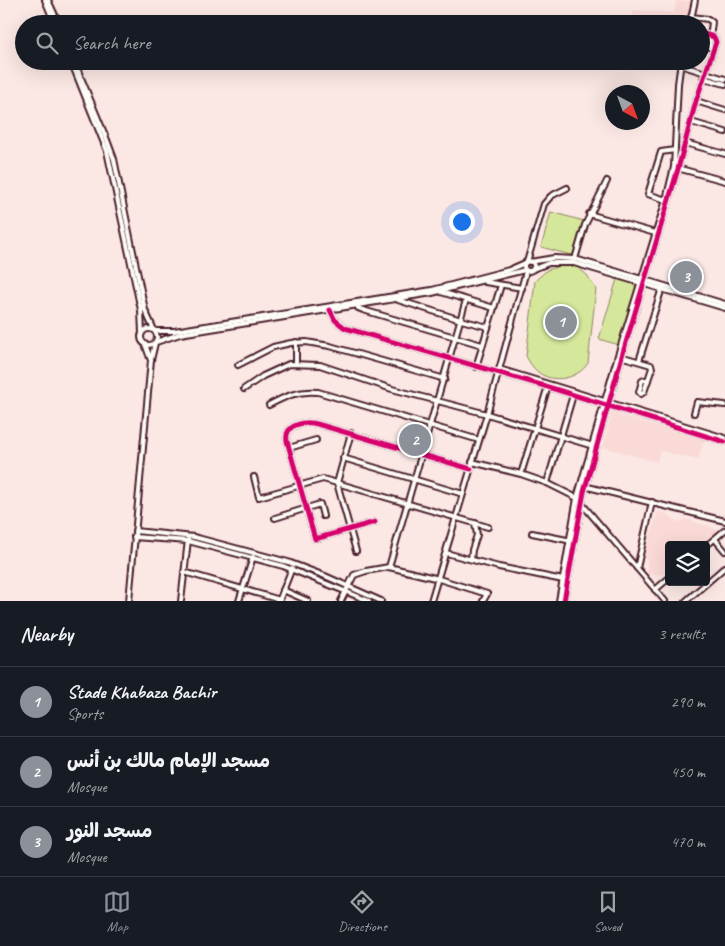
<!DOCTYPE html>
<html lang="en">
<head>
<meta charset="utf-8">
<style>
  :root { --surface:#171b24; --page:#242831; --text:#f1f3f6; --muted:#9ea1a6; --line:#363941; --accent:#8c9099 }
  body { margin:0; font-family:Caveat,"Playpen Sans Arabic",sans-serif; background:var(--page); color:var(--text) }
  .controls { position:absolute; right:15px; bottom:15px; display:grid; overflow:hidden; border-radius:5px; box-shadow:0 5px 20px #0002 }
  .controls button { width:45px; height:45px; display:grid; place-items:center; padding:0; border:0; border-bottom:1px solid var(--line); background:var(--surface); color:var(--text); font:25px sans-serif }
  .compass { position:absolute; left:605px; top:85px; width:45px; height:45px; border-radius:50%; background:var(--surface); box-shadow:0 5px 20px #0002; rotate:139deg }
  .you { position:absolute; left:461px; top:221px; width:18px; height:18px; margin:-12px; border:4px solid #fff; border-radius:50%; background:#1a73e8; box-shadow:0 0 0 8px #1a73e833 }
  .badge { display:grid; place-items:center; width:32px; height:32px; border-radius:50%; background:var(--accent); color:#fff; font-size:16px; font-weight:700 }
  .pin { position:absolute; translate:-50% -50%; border:2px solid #fff; box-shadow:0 1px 5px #0006 }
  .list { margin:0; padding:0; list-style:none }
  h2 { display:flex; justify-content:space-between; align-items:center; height:65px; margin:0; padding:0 20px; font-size:21px }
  h2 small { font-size:16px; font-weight:400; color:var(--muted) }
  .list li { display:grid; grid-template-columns:32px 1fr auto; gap:15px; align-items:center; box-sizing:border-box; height:70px; padding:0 20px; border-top:1px solid var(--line) }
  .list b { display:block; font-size:19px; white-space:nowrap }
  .list p { margin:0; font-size:16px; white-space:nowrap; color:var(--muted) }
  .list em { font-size:16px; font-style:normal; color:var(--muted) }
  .icon { flex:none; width:28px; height:28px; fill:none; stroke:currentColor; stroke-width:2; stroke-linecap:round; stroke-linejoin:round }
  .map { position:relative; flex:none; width:725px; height:601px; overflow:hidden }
  .search { position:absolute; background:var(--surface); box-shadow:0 5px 20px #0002; left:15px; right:15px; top:15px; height:55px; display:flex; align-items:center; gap:12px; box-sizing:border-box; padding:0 18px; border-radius:28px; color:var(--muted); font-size:19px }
  .sheet { height:275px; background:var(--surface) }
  nav { display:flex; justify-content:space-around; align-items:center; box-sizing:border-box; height:70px; border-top:1px solid var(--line); background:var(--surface); font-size:14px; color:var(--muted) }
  nav a { display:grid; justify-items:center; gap:2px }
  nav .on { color:var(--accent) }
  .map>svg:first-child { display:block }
  .built { fill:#fadad7 }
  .pitch { fill:#d5e79b; stroke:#908363 }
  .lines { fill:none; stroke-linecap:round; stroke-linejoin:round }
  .minor-casing { stroke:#4a1f2b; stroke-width:8 }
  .minor { stroke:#fdfcf7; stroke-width:4 }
  .cycleway-casing { stroke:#fdfcf7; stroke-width:8 }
  .cycleway { stroke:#d6006c; stroke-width:5 }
</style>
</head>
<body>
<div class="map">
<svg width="725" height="601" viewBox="0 0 725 601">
  <rect width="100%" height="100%" fill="#fbe8e4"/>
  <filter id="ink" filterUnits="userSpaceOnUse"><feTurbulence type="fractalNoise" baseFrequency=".02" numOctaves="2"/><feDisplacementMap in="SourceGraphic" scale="10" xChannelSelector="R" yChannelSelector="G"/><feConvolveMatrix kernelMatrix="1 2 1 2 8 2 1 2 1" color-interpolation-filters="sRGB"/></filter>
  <g filter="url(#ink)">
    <g class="built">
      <polygon points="676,0 692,1 686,24 633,24 633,10 674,13"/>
      <polygon points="612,413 704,440 698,460 660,451 657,462 603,447"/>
      <polygon points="658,512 665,513 678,522 686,519 717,529 719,532 705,545 669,545 669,574 647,575 647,561 644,554"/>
    </g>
    <g class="pitch">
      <polygon points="551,212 584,221 574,254 571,255 541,247"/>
      <path d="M563,265L577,267L587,275L596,289L588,363C578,379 553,384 538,372C533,368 529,362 526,356L535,281L547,270Z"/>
      <polygon points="617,279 637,285 619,345 599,339"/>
    </g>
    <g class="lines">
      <defs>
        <g id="minor">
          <polyline points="45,0 55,24"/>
          <polyline points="48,0 59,24"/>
          <polyline points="691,17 708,19 712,22 709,47"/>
          <polyline points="690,24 695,0"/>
          <polyline points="701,46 710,47"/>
          <polyline points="71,61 107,151 141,310 142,333"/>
          <polyline points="74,61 107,140 114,159 145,310 154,330"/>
          <polyline points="680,65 725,79"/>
          <polyline points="703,78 725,84"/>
          <polyline points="696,101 725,110"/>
          <polyline points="691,122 725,132"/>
          <polyline points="685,143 725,154"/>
          <polyline points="677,168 725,181"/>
          <polyline points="666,200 648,194 661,152 675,150"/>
          <polyline points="589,214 655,233"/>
          <polyline points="575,259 585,225 607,181"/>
          <circle cx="529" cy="266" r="5"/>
          <polyline points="527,262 544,204 551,196 567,188"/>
          <polyline points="530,262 554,258 575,259 725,304"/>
          <polyline points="533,269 549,263 574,263 725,308"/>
          <polyline points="485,282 522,288"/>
          <polyline points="441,292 494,308"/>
          <polyline points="398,300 461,320 488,327"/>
          <polyline points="357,304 358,308 363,310 482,345"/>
          <polyline points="330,310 335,320 345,328 548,387 725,442"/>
          <circle cx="149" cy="337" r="8"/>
          <polyline points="155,331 174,331 432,290 509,270 525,263"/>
          <polyline points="156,342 180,334 432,293 525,270"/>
          <polyline points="145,344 150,358"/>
          <polyline points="620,356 651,365 652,368 648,380"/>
          <polyline points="639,361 662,288"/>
          <polyline points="296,364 296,342"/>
          <polyline points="238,365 273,347 291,343 306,342 330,346 445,379"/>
          <polyline points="476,367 501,285"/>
          <polyline points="499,369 725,438"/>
          <polygon points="644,380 648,380 644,392 641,394 639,392 642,381"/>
          <polyline points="244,389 263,376 289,364 320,365 392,389 487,414 593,446"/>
          <path d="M269,405C286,396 299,390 318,392L479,440"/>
          <polyline points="694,413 697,402 725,405"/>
          <polyline points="351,433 337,483 356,551"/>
          <polyline points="289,448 316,440"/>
          <polyline points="343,458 463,494"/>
          <polyline points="472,462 521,474 547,483 577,498 665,601"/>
          <polyline points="521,474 548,386"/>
          <polyline points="254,477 259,497 323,479 488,527"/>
          <polyline points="547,483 573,395"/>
          <polyline points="584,486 725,521"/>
          <polyline points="275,518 320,504 323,516"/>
          <path d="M375,522L315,539L287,441C284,424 304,421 317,424L471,469"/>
          <polyline points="135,531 194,537 288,562 325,576 381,601"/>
          <polyline points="532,533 572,541"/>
          <polyline points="134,537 188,541 283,566 369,601"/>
          <polyline points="715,539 725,551"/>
          <polyline points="706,546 725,530"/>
          <polyline points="446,553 499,567 563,580"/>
          <polyline points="471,559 472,550 477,535 475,523"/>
          <polyline points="389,567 466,300"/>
          <polyline points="637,568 652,502"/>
          <polyline points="184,572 280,600"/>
          <polyline points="283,590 308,601"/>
          <polyline points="655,590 669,578"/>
          <polyline points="129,601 151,360 155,343"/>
          <polyline points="181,601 188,540"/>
          <polyline points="239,601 253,557"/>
          <polyline points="279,601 292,568"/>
          <polyline points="341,601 354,575 366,571 389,567 439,579 487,594 483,601"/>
          <polyline points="431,601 487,414 526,271"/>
          <polyline points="559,601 577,498 618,355 666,200 674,167 678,84 681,61"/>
          <polyline points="564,601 584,492 622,356 678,169 696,101 716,42 714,37 701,33"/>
          <polyline points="686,601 725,567"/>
        </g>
      </defs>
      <use href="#minor" class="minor-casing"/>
      <use href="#minor" class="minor"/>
      <defs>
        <g id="cycleway">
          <polyline points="330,310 335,320 345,328 548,387 725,442"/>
          <path d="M375,522L315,539L287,441C284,424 304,421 317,424L471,469"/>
          <polyline points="564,601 584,492 622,356 678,169 696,101 716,42 714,37 701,33"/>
        </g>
      </defs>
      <use href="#cycleway" class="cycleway-casing"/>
      <use href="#cycleway" class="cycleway"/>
    </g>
  </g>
</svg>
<div class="controls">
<button><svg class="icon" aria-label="layers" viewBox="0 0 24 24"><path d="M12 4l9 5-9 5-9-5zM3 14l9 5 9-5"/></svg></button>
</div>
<svg class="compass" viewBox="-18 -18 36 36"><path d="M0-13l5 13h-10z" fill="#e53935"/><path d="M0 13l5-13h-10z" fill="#9ea1a6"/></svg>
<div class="you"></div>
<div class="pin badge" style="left:561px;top:322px">1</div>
<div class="pin badge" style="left:415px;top:440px">2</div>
<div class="pin badge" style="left:686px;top:277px">3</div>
<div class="search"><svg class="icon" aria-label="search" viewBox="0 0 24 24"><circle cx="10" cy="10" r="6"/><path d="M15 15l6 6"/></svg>Search here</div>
</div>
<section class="sheet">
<h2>Nearby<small>3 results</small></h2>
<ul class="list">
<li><span class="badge">1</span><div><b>Stade Khabaza Bachir</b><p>Sports</p></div><em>290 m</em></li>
<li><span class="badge">2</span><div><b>مسجد الإمام مالك بن أنس</b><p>Mosque</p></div><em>450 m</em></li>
<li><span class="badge">3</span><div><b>مسجد النور</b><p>Mosque</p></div><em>470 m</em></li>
</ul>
</section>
<nav>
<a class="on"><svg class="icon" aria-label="map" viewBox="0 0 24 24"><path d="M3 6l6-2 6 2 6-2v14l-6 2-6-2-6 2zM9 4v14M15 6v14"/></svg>Map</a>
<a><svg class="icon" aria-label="directions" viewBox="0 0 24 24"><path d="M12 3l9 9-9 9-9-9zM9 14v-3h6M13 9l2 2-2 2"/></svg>Directions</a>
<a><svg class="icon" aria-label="saved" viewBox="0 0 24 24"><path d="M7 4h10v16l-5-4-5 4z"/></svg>Saved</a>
</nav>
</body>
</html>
